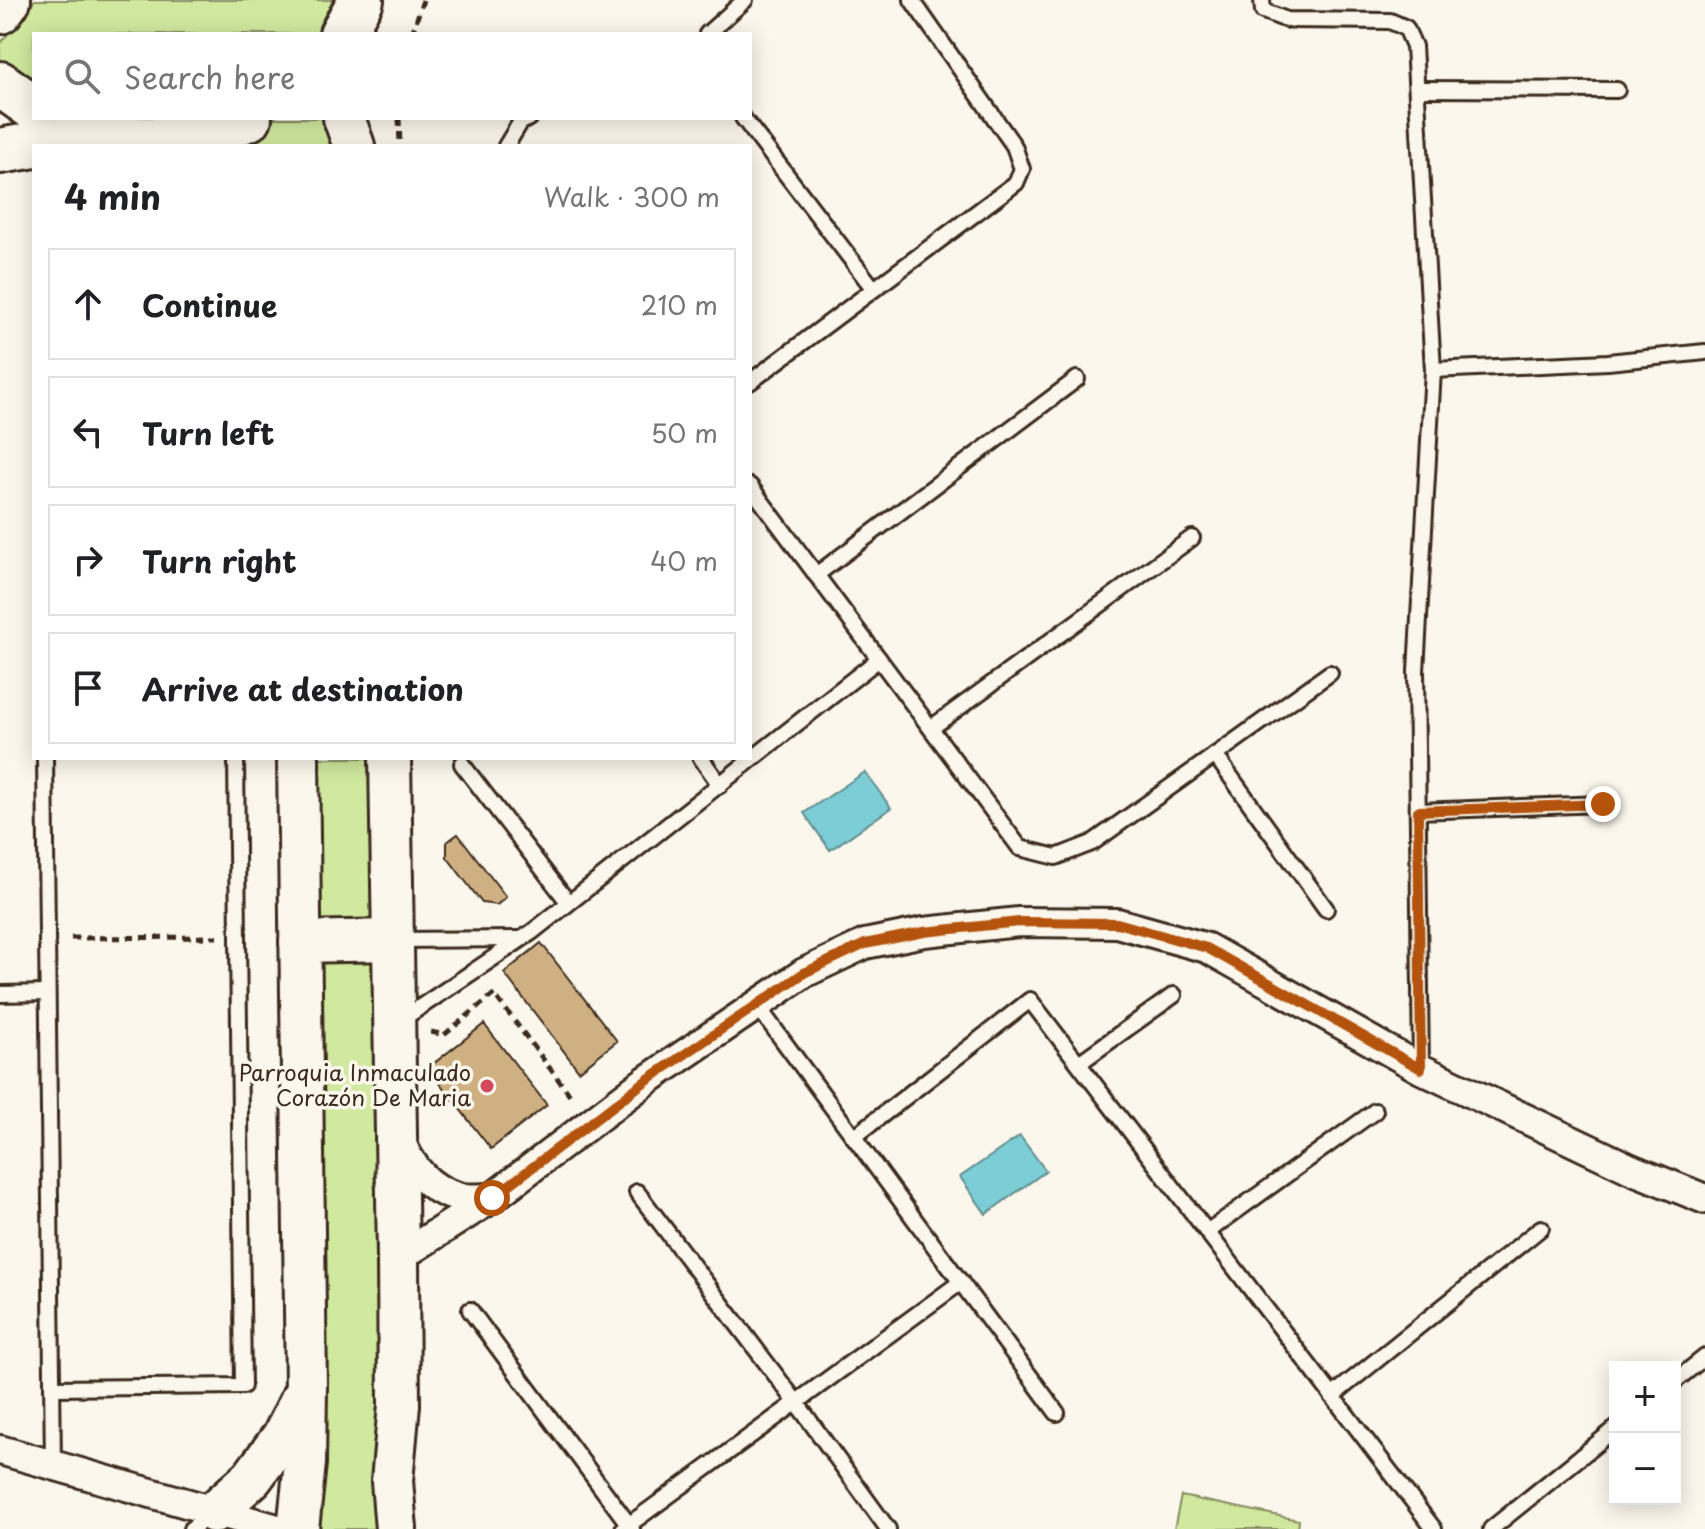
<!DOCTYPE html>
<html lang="en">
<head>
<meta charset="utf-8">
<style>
  :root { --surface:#fff; --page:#f2f2f2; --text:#202124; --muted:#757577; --line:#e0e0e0 }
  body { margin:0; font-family:"Playpen Sans",sans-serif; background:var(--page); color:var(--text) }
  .controls { position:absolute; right:24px; bottom:24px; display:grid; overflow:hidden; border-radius:0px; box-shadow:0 4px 20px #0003 }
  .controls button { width:72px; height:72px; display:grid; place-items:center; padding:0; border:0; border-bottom:2px solid var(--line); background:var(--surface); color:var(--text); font:40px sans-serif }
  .stop { position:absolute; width:24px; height:24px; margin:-18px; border:6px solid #b45309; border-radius:50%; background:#fff }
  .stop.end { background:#b45309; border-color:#fff; box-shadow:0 2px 8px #0008 }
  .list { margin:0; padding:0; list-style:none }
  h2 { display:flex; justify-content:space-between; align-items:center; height:104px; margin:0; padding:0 32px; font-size:34px }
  h2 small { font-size:26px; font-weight:400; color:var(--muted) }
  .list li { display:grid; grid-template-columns:52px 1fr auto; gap:24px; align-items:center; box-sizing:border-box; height:112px; margin:0 16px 16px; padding:0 16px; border:2px solid var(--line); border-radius:0px }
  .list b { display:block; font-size:30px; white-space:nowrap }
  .list em { font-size:26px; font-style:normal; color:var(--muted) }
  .icon { flex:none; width:44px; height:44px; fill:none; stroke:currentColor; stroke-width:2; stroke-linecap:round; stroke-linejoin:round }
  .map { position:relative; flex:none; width:1705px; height:1529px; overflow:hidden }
  .search { position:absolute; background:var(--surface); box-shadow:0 4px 20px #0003; left:32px; top:32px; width:720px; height:88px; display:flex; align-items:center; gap:20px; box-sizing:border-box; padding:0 28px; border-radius:0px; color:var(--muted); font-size:30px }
  .panel { position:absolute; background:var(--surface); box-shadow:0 4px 20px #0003; left:32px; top:144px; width:720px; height:616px; border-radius:0px }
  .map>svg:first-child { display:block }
  .green { fill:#d0e99f; stroke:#868a5e; stroke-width:2 }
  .water { fill:#7dcdd6; stroke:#638c8c; stroke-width:2 }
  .building { fill:#ceb082; stroke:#3b2a1e; stroke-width:2 }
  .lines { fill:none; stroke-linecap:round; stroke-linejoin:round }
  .lane-casing { stroke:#3b2a1e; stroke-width:20 }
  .street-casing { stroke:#3b2a1e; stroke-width:34 }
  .secondary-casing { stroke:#3b2a1e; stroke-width:46 }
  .highway-casing { stroke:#3b2a1e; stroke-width:50 }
  .path { stroke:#3b2a1e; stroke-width:5; stroke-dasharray:8 6; stroke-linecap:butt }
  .lane { stroke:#fbf7ec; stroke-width:14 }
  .street { stroke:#fbf7ec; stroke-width:28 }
  .secondary { stroke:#fbf7ec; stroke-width:40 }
  .highway { stroke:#fbf7ec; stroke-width:44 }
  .route { stroke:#b45309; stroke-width:10 }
  .poi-dot { fill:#d1495b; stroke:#fbf7ec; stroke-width:3 }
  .labels { text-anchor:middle; stroke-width:7; stroke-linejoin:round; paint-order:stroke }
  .poi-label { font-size:22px; fill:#3b2a1e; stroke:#fbf7ec; text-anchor:end }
</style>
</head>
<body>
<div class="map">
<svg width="1705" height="1529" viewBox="0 0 1705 1529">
  <rect width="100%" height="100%" fill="#fbf7ec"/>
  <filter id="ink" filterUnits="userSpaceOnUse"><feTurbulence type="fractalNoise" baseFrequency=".0125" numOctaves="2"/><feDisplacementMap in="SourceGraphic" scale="16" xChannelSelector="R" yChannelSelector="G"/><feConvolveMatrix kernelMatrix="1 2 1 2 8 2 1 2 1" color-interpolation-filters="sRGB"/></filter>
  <g filter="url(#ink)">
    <g class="green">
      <polygon points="35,0 361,0 342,34 34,34 34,108 0,84 0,44"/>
      <polygon points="52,118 344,118 354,146 176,146"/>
      <polygon points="298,758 390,758 396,1529 298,1529"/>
      <polygon points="1181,1496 1299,1520 1298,1529 1174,1529"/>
    </g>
    <g class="water">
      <polygon points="865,772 891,808 830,850 804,813"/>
      <polygon points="1020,1136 1046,1171 986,1214 960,1177"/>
    </g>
    <g class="building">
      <polygon points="458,834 506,897 497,905 482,903 447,857 447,842"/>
      <polygon points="541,943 617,1041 579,1071 504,973"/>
      <polygon points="484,1024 547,1105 491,1149 428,1068"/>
    </g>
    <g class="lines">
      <defs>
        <g id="lane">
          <polyline points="1262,0 1263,11 1287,20 1390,21 1406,28 1414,46 1433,370 1416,671 1421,1069"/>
          <polyline points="707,34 745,0"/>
          <polyline points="1417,89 1617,90"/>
          <polyline points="743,118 873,288"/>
          <polyline points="506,146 520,123 529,118"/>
          <polyline points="1433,370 1608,362 1705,352"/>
          <polyline points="750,382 1016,183 1022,169 1014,146 912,0"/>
          <polyline points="750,486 1020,848 1056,857 1092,843 1330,673"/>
          <polyline points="816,575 1077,379"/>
          <polyline points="931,728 1192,538"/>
          <polyline points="1215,755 1326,909"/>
          <polyline points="45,758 53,1465"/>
          <polyline points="701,758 720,785"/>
          <polyline points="462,764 568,902"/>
          <polyline points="1418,811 1603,804"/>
          <polyline points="395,940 519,939"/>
          <polyline points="0,994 47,993"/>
          <polyline points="756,1004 1057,1413"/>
          <polyline points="401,1020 532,932 879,659"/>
          <polyline points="1079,1063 1174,995"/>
          <polyline points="854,1137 1030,1000 1434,1529"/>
          <polyline points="637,1192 796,1402 888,1529"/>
          <polyline points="1207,1232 1375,1111"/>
          <polyline points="470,1310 632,1529"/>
          <polyline points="1675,1381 1705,1357"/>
          <polyline points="52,1388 243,1386 236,758"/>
          <polyline points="1332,1396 1541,1228"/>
          <polyline points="191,1529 213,1513"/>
          <polyline points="623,1529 961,1282"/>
          <polyline points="1491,1529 1615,1429"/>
        </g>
        <g id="street">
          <path d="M398,1136C410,1165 427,1190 459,1197C469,1200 482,1198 492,1198"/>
          <polyline points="398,1258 492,1198 647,1080 804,973 865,944 924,932 1019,922 1117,923 1207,948 1421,1069 1631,1169 1705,1199"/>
          <polyline points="0,1450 277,1529"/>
        </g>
        <g id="secondary">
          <polyline points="344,118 354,146"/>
          <polyline points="390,758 398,1258 399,1405 392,1481 396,1529"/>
          <polyline points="300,942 392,940"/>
          <polyline points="214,1512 252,1478 283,1436 303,1395"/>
          <polyline points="298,1529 305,1463 306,1388 298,758"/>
        </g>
        <g id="highway">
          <polyline points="0,11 8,0"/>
          <polyline points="342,34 361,0"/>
          <polyline points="0,84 34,108"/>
          <path d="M52,118C117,147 184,146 249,118"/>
          <polyline points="0,151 46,143 97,139"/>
        </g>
      </defs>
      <use href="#lane" class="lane-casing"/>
      <use href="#street" class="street-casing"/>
      <use href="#secondary" class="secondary-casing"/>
      <use href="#highway" class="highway-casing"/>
      <g class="path">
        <polyline points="412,34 423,0"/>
        <polyline points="399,118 400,146"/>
        <polyline points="71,938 217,937"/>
        <polyline points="431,1032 444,1035 494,994 573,1099"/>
      </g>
      <use href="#lane" class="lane"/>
      <use href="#street" class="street"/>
      <use href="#secondary" class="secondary"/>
      <use href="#highway" class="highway"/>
    </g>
  </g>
  <g class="lines" filter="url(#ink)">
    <polyline class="route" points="492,1198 647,1080 804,973 865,944 924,932 1019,922 1117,923 1207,948 1421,1069 1418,811 1603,804"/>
  </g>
  <circle class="poi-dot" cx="487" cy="1086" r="8"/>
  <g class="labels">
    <g class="poi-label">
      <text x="471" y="1081">Parroquia Inmaculado<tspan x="471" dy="25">Corazón De Maria</tspan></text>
    </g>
  </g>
</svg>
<div class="controls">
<button>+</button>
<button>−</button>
</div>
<div class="stop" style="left:492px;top:1198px"></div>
<div class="stop end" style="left:1603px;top:804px"></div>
<div class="search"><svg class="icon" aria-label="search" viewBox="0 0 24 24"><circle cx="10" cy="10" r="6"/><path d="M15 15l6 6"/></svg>Search here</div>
<section class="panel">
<h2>4 min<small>Walk · 300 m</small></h2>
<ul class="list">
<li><svg class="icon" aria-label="ahead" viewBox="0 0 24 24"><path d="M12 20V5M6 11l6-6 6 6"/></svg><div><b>Continue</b></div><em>210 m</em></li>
<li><svg class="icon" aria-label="left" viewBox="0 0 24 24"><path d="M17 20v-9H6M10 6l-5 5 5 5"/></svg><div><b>Turn left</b></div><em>50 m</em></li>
<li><svg class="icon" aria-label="right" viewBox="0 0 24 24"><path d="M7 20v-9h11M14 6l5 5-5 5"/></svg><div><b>Turn right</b></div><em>40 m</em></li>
<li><svg class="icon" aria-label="arrive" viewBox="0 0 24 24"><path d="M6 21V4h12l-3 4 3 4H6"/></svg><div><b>Arrive at destination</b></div></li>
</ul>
</section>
</div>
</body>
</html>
